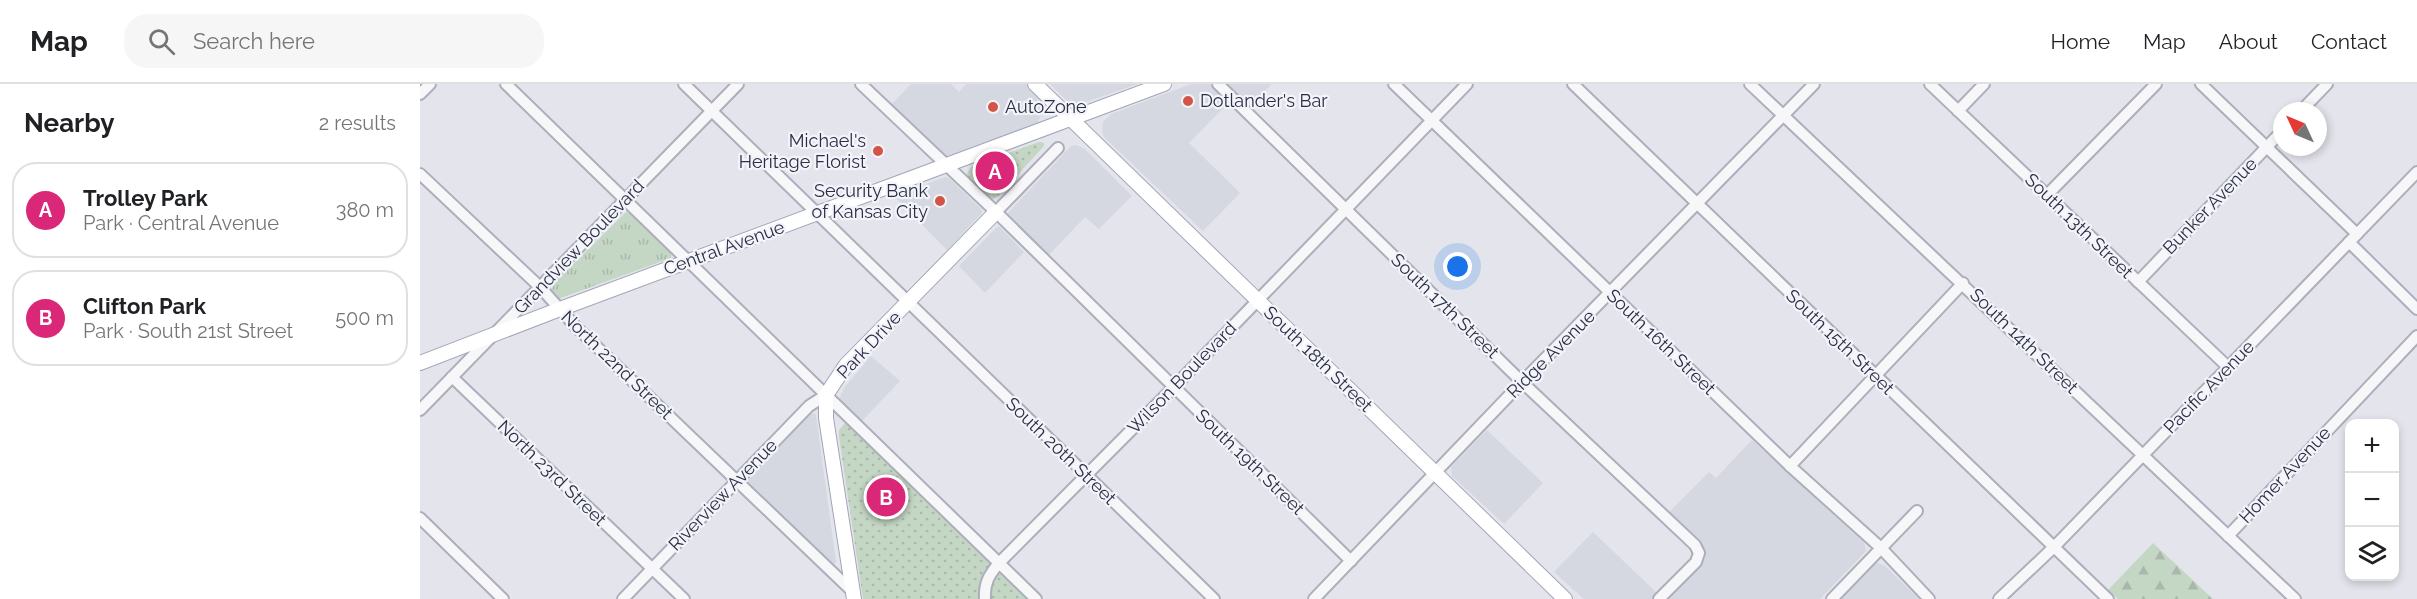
<!DOCTYPE html>
<html lang="en">
<head>
<meta charset="utf-8">
<style>
  :root { --surface:#fff; --page:#f6f6f6; --text:#202124; --muted:#757577; --line:#e0e0e0; --accent:#db2777 }
  body { margin:0; font-family:Raleway,sans-serif; background:var(--page); color:var(--text) }
  .controls { position:absolute; right:18px; bottom:18px; display:grid; overflow:hidden; border-radius:12px; box-shadow:0 3px 9px #0003 }
  .controls button { width:54px; height:54px; display:grid; place-items:center; padding:0; border:0; border-bottom:2px solid var(--line); background:var(--surface); color:var(--text); font:30px sans-serif }
  .compass { position:absolute; left:1853px; top:18px; width:54px; height:54px; border-radius:50%; background:var(--surface); box-shadow:0 3px 9px #0003; rotate:314deg }
  .you { position:absolute; left:1038px; top:183px; width:21px; height:21px; margin:-15px; border:4px solid #fff; border-radius:50%; background:#1a73e8; box-shadow:0 0 0 9px #1a73e833 }
  .badge { display:grid; place-items:center; width:39px; height:39px; border-radius:50%; background:var(--accent); color:#fff; font-size:20px; font-weight:700 }
  .pin { position:absolute; translate:-50% -50%; border:3px solid #fff; box-shadow:0 2px 6px #0006 }
  .list { margin:0; padding:0; list-style:none }
  h2 { display:flex; justify-content:space-between; align-items:center; height:78px; margin:0; padding:0 24px; font-size:26px }
  h2 small { font-size:20px; font-weight:400; color:var(--muted) }
  .list li { display:grid; grid-template-columns:39px 1fr auto; gap:18px; align-items:center; box-sizing:border-box; height:96px; margin:0 12px 12px; padding:0 12px; border:2px solid var(--line); border-radius:24px }
  .list b { display:block; font-size:22px; white-space:nowrap }
  .list p { margin:0; font-size:20px; white-space:nowrap; color:var(--muted) }
  .list em { font-size:20px; font-style:normal; color:var(--muted) }
  .icon { flex:none; width:33px; height:33px; fill:none; stroke:currentColor; stroke-width:2; stroke-linecap:round; stroke-linejoin:round }
  .map { position:relative; flex:none; width:1997px; height:515px; overflow:hidden }
  header { display:flex; align-items:center; gap:36px; box-sizing:border-box; height:84px; padding:0 30px; background:var(--surface); border-bottom:2px solid var(--line) }
  header strong { font-size:28px }
  nav { display:flex; gap:33px; margin-inline-start:auto; font-size:21px }
  .search { width:420px; height:54px; background:var(--page); display:flex; align-items:center; gap:15px; box-sizing:border-box; padding:0 21px; border-radius:24px; color:var(--muted); font-size:22px }
  main { display:flex }
  aside { flex:1; background:var(--surface) }
  .map>svg:first-child { display:block }
  .built { fill:#d5d7e1 }
  .grass { fill:url(#grass-tufts) }
  .forest { fill:url(#forest-firs) }
  .park { fill:url(#park-dots) }
  .lines { fill:none; stroke-linecap:round; stroke-linejoin:round }
  .minor-casing { stroke:#acaeba; stroke-width:14 }
  .major-casing { stroke:#a2a6b8; stroke-width:16 }
  .minor { stroke:#f7f7fa; stroke-width:10 }
  .major { stroke:#fff; stroke-width:14 }
  .poi-dot { fill:#d25547; stroke:#f3f4f9; stroke-width:2 }
  .labels { text-anchor:middle; stroke-width:4.5; stroke-linejoin:round; paint-order:stroke }
  .poi-label { font-size:18px; fill:#2a2d45; stroke:#f3f4f9; text-anchor:start }
  .street-label { font-size:18px; fill:#2a2d45; stroke:#f3f4f9 }
</style>
</head>
<body>
<header>
<strong>Map</strong>
<div class="search"><svg class="icon" aria-label="search" viewBox="0 0 24 24"><circle cx="10" cy="10" r="6"/><path d="M15 15l6 6"/></svg>Search here</div>
<nav><a>Home</a><a>Map</a><a>About</a><a>Contact</a></nav>
</header>
<main>
<aside>
<h2>Nearby<small>2 results</small></h2>
<ul class="list">
<li><span class="badge">A</span><div><b>Trolley Park</b><p>Park · Central Avenue</p></div><em>380 m</em></li>
<li><span class="badge">B</span><div><b>Clifton Park</b><p>Park · South 21st Street</p></div><em>500 m</em></li>
</ul>
</aside>
<div class="map">
<svg width="1997" height="515" viewBox="0 0 1997 515">
  <defs>
    <pattern id="grass-tufts" width="24" height="20" patternUnits="userSpaceOnUse" patternTransform="scale(1.5)"><rect width="24" height="20" fill="#c4d6c4"/><path d="M3 7l-1-3M5 7V3M7 7l1-3M15 17l-1-3M17 17v-4M19 17l1-3" fill="none" stroke="#a9b8aa"/></pattern>
    <pattern id="forest-firs" width="22" height="20" patternUnits="userSpaceOnUse" patternTransform="scale(1.5)"><rect width="22" height="20" fill="#c4d6c4"/><path d="M5 1l3.5 6h-7zM16 11l3.5 6h-7z" fill="#a9b8aa"/></pattern>
    <pattern id="park-dots" width="8" height="8" patternUnits="userSpaceOnUse" patternTransform="scale(1.5)"><rect width="8" height="8" fill="#c4d6c4"/><path d="M2 2h.1M6 6h.1" fill="none" stroke="#a9b8aa" stroke-width="1.8" stroke-linecap="round"/></pattern>
  </defs>
  <rect width="100%" height="100%" fill="#e4e5ec"/>
  <g class="built">
    <polygon points="491,0 531,0 539,8 546,0 607,0 626,22 617,39 527,72 522,71 471,21"/>
    <polygon points="630,0 718,0 660,20 647,17"/>
    <polygon points="771,0 790,0 809,18 769,59 820,109 783,147 684,53 682,47 683,38 691,30"/>
    <polygon points="806,0 850,0 851,1 829,23"/>
    <polygon points="656,61 665,65 712,112 679,145 665,133 626,174 587,135 586,131 651,62"/>
    <polygon points="525,93 530,95 562,126 562,129 527,166 474,112"/>
    <polygon points="577,143 580,143 604,168 565,209 539,182"/>
    <polygon points="451,272 480,297 440,339 418,318 424,304"/>
    <polygon points="393,329 396,331 416,478 414,480 411,481 327,400 327,396 389,330"/>
    <polygon points="1067,346 1123,399 1084,440 1032,392 1031,383"/>
    <polygon points="1332,356 1444,459 1446,467 1400,515 1247,515 1285,476 1286,468 1281,459 1249,428 1289,388 1296,394"/>
    <polygon points="1173,448 1238,510 1233,515 1164,515 1134,488"/>
    <polygon points="1457,479 1465,482 1499,515 1417,515 1450,481"/>
  </g>
  <polygon class="grass" points="206,128 215,132 252,168 251,174 138,215 131,207 135,198"/>
  <polygon class="forest" points="1733,459 1793,515 1698,515 1688,506"/>
  <g class="park">
    <polygon points="619,58 624,59 624,62 578,112 573,115 569,114 548,94 547,89 552,82"/>
    <polygon points="425,339 429,340 608,515 443,515 419,353 419,346"/>
  </g>
  <g class="lines">
    <defs>
      <g id="minor">
        <polyline points="86,0 616,515"/>
        <polyline points="264,0 794,515"/>
        <polyline points="441,0 576,128 931,477"/>
        <polyline points="798,0 1102,298 1275,461 1279,469 1276,478 1239,515"/>
        <polyline points="974,0 1370,382 1461,464 1509,515"/>
        <polyline points="1153,0 1688,515"/>
        <polyline points="1330,0 1875,515"/>
        <polyline points="1510,0 1808,283"/>
        <polyline points="1781,0 1937,150"/>
        <polyline points="0,10 10,0"/>
        <polyline points="1538,27 1564,0"/>
        <polyline points="1881,27 1907,0"/>
        <polyline points="0,90 120,203 156,243 432,507"/>
        <polyline points="1627,111 1736,0"/>
        <polyline points="576,128 638,64"/>
        <polyline points="1929,158 1997,225"/>
        <polyline points="1718,198 1862,47"/>
        <polyline points="32,293 264,515"/>
        <polyline points="0,326 318,0"/>
        <polyline points="1370,382 1543,199"/>
        <polyline points="0,434 83,515"/>
        <polyline points="1808,452 1997,252"/>
        <polyline points="203,515 389,322 406,311"/>
        <path d="M565,515C564,499 569,491 579,479L753,304L1047,0"/>
        <polyline points="894,515 1102,298 1394,0"/>
        <polyline points="1412,515 1497,427"/>
        <polyline points="1579,515 1634,463 1997,88"/>
      </g>
      <g id="major">
        <polyline points="615,0 1145,515"/>
        <polyline points="0,279 140,225 744,0"/>
        <polyline points="434,515 406,334 406,311 426,281 576,128"/>
      </g>
    </defs>
    <use href="#minor" class="minor-casing"/>
    <use href="#major" class="major-casing"/>
    <use href="#minor" class="minor"/>
    <use href="#major" class="major"/>
  </g>
  <g class="poi-dot">
    <circle cx="768" cy="17" r="6"/>
    <circle cx="573" cy="23" r="6"/>
    <circle cx="458" cy="67" r="6"/>
    <circle cx="520" cy="117" r="6"/>
  </g>
  <g class="labels">
    <g class="poi-label">
      <text x="780" y="23">Dotlander's Bar</text>
      <text x="585" y="29">AutoZone</text>
      <text x="446" y="63" text-anchor="end">Michael's<tspan x="446" dy="21">Heritage Florist</tspan></text>
      <text x="508" y="113" text-anchor="end">Security Bank<tspan x="508" dy="21">of Kansas City</tspan></text>
    </g>
    <g class="street-label">
      <text transform="translate(1790 122) rotate(-46)" y="6">Bunker Avenue</text>
      <text transform="translate(1659 142) rotate(44)" y="6">South 13th Street</text>
      <text transform="translate(159 163) rotate(-46)" y="6">Grandview Boulevard</text>
      <text transform="translate(304 164) rotate(-20)" y="6">Central Avenue</text>
      <text transform="translate(1025 222) rotate(44)" y="6">South 17th Street</text>
      <text transform="translate(1604 257) rotate(44)" y="6">South 14th Street</text>
      <text transform="translate(1241 258) rotate(44)" y="6">South 16th Street</text>
      <text transform="translate(1420 258) rotate(44)" y="6">South 15th Street</text>
      <text transform="translate(449 261) rotate(-47)" y="6">Park Drive</text>
      <text transform="translate(1131 270) rotate(-45)" y="6">Ridge Avenue</text>
      <text transform="translate(898 275) rotate(44)" y="6">South 18th Street</text>
      <text transform="translate(197 281) rotate(44)" y="6">North 22nd Street</text>
      <text transform="translate(762 294) rotate(-46)" y="6">Wilson Boulevard</text>
      <text transform="translate(1789 303) rotate(-46)" y="6">Pacific Avenue</text>
      <text transform="translate(641 367) rotate(44)" y="6">South 20th Street</text>
      <text transform="translate(830 378) rotate(44)" y="6">South 19th Street</text>
      <text transform="translate(132 389) rotate(44)" y="6">North 23rd Street</text>
      <text transform="translate(1865 391) rotate(-47)" y="6">Homer Avenue</text>
      <text transform="translate(303 411) rotate(-46)" y="6">Riverview Avenue</text>
    </g>
  </g>
</svg>
<div class="controls">
<button>+</button>
<button>−</button>
<button><svg class="icon" aria-label="layers" viewBox="0 0 24 24"><path d="M12 4l9 5-9 5-9-5zM3 14l9 5 9-5"/></svg></button>
</div>
<svg class="compass" viewBox="-18 -18 36 36"><path d="M0-13l5 13h-10z" fill="#e53935"/><path d="M0 13l5-13h-10z" fill="#757577"/></svg>
<div class="you"></div>
<div class="pin badge" style="left:575px;top:87px">A</div>
<div class="pin badge" style="left:466px;top:413px">B</div>
</div>
</main>
</body>
</html>
